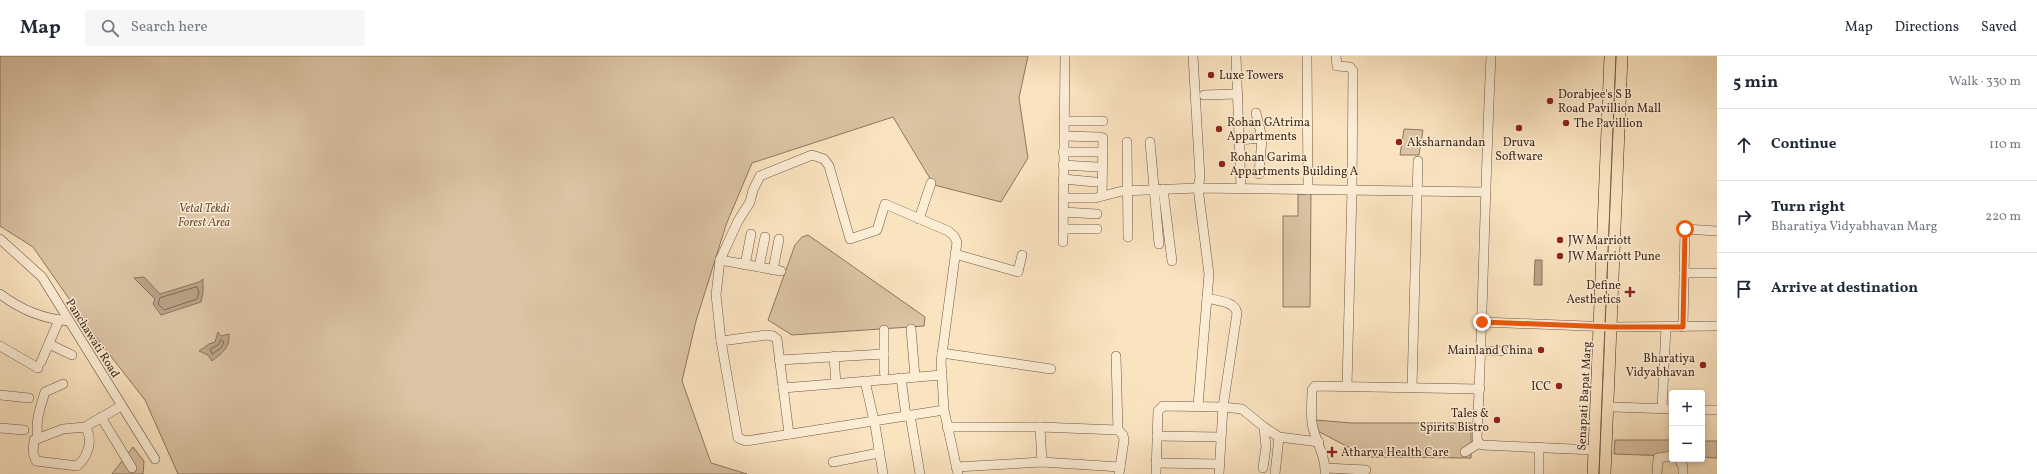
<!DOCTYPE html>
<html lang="en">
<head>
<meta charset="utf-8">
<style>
  :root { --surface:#fff; --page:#f6f6f7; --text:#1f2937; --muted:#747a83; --line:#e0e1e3 }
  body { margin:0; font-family:Vollkorn,serif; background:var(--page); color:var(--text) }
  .controls { position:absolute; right:12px; bottom:12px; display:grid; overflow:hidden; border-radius:4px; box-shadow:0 2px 6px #0003 }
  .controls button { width:36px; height:36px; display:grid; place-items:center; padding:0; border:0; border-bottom:1px solid var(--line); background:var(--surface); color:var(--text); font:20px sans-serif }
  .stop { position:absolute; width:12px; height:12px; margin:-9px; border:3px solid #ea580c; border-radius:50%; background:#fff }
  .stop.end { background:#ea580c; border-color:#fff; box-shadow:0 1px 4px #0008 }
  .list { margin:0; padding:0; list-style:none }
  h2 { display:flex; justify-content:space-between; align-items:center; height:52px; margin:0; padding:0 16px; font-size:17px }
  h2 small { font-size:13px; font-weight:400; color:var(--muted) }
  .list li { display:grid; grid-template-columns:26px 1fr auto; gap:12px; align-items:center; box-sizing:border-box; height:72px; padding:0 16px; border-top:1px solid var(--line) }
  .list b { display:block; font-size:15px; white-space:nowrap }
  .list p { margin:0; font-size:13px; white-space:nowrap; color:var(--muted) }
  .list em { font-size:13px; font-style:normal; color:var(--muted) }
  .icon { flex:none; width:22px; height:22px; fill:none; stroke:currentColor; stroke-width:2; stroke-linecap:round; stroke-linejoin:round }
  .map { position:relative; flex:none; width:1717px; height:418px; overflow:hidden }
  header { display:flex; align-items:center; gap:24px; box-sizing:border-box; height:56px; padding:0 20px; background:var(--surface); border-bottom:1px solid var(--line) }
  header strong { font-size:19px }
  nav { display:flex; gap:22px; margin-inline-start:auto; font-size:14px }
  .search { width:280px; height:36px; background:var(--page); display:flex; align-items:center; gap:10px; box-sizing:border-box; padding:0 14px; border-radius:4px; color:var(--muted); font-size:15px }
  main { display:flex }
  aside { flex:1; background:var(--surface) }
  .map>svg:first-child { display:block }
  .green { fill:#dbc3a3; stroke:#8e7660 }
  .water { fill:#bba388; stroke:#8b725d }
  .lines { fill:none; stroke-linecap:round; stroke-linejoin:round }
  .shore { stroke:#7e6652; stroke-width:1 }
  .minor-casing { stroke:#705746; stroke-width:10 }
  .major-casing { stroke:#42281d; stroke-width:12 }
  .minor { stroke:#fcedd5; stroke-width:9 }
  .major { stroke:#fae3bf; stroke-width:11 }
  .route { stroke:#ea580c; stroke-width:5 }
  .poi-dot { fill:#8f2418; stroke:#fcedd5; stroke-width:1.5 }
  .labels { text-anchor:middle; stroke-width:3; stroke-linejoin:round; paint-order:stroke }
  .poi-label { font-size:12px; fill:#42281d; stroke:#fcedd5; text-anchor:start }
  .park-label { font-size:12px; font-style:italic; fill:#684f3e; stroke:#fcedd5 }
  .street-label { font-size:12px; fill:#42281d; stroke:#fcedd5 }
</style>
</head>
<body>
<header>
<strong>Map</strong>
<div class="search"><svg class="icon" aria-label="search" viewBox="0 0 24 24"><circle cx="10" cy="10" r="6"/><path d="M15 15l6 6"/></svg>Search here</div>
<nav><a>Map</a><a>Directions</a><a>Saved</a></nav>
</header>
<main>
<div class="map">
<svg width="1717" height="418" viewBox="0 0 1717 418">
  <rect width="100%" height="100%" fill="#fae3bf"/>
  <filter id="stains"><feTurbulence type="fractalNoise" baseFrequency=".005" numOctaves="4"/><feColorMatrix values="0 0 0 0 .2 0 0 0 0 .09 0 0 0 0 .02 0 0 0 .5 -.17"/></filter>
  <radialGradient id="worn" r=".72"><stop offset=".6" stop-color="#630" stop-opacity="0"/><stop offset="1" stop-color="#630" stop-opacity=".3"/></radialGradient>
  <g class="green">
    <polygon points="0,0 1028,0 1019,42 1028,102 1001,146 934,129 893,61 752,107 726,169 696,265 682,325 711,407 747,418 178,418 145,344 95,280 33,191 0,170"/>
    <polygon points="1404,73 1423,74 1419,99 1400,99"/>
    <polygon points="1298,138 1311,138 1310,251 1283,251 1283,160 1298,160"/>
    <polygon points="808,179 925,261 924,270 792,279 768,264 795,189 802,181"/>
    <polygon points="1315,364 1352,367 1471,367 1471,402 1367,401 1314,373"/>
    <polygon points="1615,384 1672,384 1672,400 1614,398"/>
    <polygon points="1702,385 1717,385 1717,402 1702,401"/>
    <polygon points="133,391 144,405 143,418 112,418"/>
  </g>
  <g class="water">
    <polygon points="1535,204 1542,204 1542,229 1534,229"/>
    <polygon points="144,221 160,238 199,226 203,223 203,236 201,246 161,259 153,248 155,243 134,222"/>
    <path d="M218,276L221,280L229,278C230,292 222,297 212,305L208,299L199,295L209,288L215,286Z"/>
  </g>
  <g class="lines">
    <g class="shore">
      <polygon points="197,231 199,236 197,243 164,254 158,248 160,242"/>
      <polygon points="221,284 224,286 221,292 212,298 210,293 218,289"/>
    </g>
    <defs>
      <g id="minor">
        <polyline points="1193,0 1200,121 1198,132 1209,218 1198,350"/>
        <polyline points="1236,0 1241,132"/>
        <polyline points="1307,0 1308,134"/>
        <polyline points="1336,0 1337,10 1350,11 1353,15 1352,134 1347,330"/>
        <polyline points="1204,39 1238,38"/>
        <polyline points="1256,57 1262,82 1259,118"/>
        <polyline points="1064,65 1103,65"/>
        <polyline points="1064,80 1100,81 1103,82 1102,140"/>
        <polyline points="1239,84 1262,82"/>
        <polyline points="1127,86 1128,181"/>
        <polyline points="1150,86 1159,188"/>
        <polyline points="1063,96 1103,96"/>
        <polyline points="1063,109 1097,111"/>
        <polyline points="1063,123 1095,126"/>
        <polyline points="1163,133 1172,205"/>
        <polyline points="1063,142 1095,142 1122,135 1198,132 1485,136"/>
        <polyline points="1063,156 1097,158"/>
        <polyline points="919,163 931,127"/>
        <polyline points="1064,173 1097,173"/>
        <polyline points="0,183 42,221 155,403"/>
        <polyline points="1063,186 1065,1"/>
        <polyline points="955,198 1018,216 1022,199"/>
        <polyline points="720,204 781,215"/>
        <polyline points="745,209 751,178"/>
        <polyline points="759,211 765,181"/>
        <polyline points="773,214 779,183"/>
        <polyline points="1684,217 1717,217"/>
        <path d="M0,238C21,254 43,263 69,265"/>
        <path d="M1207,242C1217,245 1235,245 1237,257L1223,351L1219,418"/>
        <polyline points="1483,266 1612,271 1717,270"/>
        <polyline points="1683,271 1685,173 1717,175"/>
        <polyline points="911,273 915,321"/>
        <polyline points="884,274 884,316"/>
        <polyline points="721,285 767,279 773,280 777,283 789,378"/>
        <polyline points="49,288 72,299"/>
        <polyline points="0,290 38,312"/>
        <polyline points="1481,295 1502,295"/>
        <polyline points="942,297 1051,313"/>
        <polyline points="834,300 836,328"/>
        <polyline points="1116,300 1118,374"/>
        <polyline points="779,304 884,298"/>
        <polyline points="41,306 59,264"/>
        <polyline points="901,322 906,360"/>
        <polyline points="865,325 875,369 883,418"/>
        <polyline points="1412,331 1418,105"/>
        <polyline points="783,332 942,319"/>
        <polyline points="0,339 29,342"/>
        <polyline points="1613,351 1672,353"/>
        <polyline points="1662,352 1666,271"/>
        <polyline points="944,354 746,385 738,382 721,285 716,239 720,204 738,165 750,146 753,134 760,120 812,99 824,103 829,110 850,183 877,174 885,148 948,175 954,180 957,186 941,306 944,354 958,418"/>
        <polyline points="1702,354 1717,354"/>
        <polyline points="910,359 920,418"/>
        <polyline points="101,361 132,412"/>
        <path d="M85,371C94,383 88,401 77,410L36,405L33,396L34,384L63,373L85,371L121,350"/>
        <polyline points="947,371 1040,371 1118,374 1123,379 1124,384 1119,418"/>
        <polyline points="1040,371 1042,406"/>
        <polyline points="1264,371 1279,381 1319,386"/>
        <polyline points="0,372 24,374"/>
        <polyline points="1157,380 1220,381"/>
        <path d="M38,382C35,365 40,352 45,336L63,328"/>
        <path d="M1479,387L1477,383C1483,255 1485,128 1491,0"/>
        <polyline points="1479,387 1482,389 1594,394"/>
        <polyline points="1539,391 1539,418"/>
        <polyline points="1465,396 1479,387"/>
        <polyline points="1679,403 1683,411 1683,418"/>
        <polyline points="833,406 879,397"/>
        <polyline points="1156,407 1220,408"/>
        <polyline points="956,411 1042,406 1120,411"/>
        <polyline points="1326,412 1366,414"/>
        <polyline points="1156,418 1158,355 1163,350 1223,351 1242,353 1264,371 1266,391 1263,412"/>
        <polyline points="1275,418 1279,381"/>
        <path d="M1325,418C1326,401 1317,388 1313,372C1310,361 1312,345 1312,334L1315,330L1480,333"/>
        <polyline points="1657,418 1658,402 1672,400"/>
      </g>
      <g id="major">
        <polyline points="1593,418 1610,0"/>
        <polyline points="1605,418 1622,0"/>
      </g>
    </defs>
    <use href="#minor" class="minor-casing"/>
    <use href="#major" class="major-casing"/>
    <use href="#minor" class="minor"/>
    <use href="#major" class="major"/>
  </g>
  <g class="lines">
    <polyline class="route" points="1482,266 1612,271 1683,271 1685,173"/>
  </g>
  <g class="poi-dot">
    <circle cx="1211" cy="19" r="4"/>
    <circle cx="1550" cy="45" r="4"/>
    <circle cx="1566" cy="67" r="4"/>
    <circle cx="1519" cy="72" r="4"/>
    <circle cx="1219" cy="73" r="4"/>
    <circle cx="1399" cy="86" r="4"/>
    <circle cx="1222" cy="108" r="4"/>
    <circle cx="1560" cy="184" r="4"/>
    <circle cx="1560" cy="200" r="4"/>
    <path d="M1628 230h4v4h4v4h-4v4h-4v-4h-4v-4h4z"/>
    <circle cx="1541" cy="294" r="4"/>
    <circle cx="1703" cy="309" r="4"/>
    <circle cx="1559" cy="330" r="4"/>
    <circle cx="1497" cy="364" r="4"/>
    <path d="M1330 390h4v4h4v4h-4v4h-4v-4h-4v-4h4z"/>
  </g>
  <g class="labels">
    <g class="poi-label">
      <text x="1219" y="23">Luxe Towers</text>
      <text x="1558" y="42">Dorabjee's S B<tspan x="1558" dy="14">Road Pavillion Mall</tspan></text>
      <text x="1227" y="70">Rohan GAtrima<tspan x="1227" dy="14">Appartments</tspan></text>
      <text x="1574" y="71">The Pavillion</text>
      <text x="1407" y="90">Aksharnandan</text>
      <text x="1519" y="90" text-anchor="middle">Druva<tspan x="1519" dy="14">Software</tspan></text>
      <text x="1230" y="105">Rohan Garima<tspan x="1230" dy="14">Appartments Building A</tspan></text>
      <text x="1568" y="188">JW Marriott</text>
      <text x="1568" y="204">JW Marriott Pune</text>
      <text x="1621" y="233" text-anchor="end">Define<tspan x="1621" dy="14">Aesthetics</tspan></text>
      <text x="1533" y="298" text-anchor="end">Mainland China</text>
      <text x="1695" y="306" text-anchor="end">Bharatiya<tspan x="1695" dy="14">Vidyabhavan</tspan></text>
      <text x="1551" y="334" text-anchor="end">ICC</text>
      <text x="1489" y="361" text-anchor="end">Tales &amp;<tspan x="1489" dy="14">Spirits Bistro</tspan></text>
      <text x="1341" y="400">Atharva Health Care</text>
    </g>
    <g class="park-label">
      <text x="204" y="156">Vetal Tekdi<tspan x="204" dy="14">Forest Area</tspan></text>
    </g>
    <g class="street-label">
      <text transform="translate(93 282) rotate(58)" y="4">Panchawati Road</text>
      <text transform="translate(1584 340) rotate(-87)" y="4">Senapati Bapat Marg</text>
    </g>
  </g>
  <rect width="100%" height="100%" filter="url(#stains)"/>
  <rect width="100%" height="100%" fill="url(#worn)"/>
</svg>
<div class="controls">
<button>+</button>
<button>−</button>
</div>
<div class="stop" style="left:1685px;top:173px"></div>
<div class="stop end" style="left:1482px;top:266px"></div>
</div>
<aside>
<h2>5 min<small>Walk · 330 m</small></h2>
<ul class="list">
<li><svg class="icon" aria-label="ahead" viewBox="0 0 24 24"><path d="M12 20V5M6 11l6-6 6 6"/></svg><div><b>Continue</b></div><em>110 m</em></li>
<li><svg class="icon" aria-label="right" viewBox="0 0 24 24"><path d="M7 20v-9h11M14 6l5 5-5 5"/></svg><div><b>Turn right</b><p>Bharatiya Vidyabhavan Marg</p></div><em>220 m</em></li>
<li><svg class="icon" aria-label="arrive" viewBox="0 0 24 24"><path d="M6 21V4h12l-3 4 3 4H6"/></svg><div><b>Arrive at destination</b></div></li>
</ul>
</aside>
</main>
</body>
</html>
